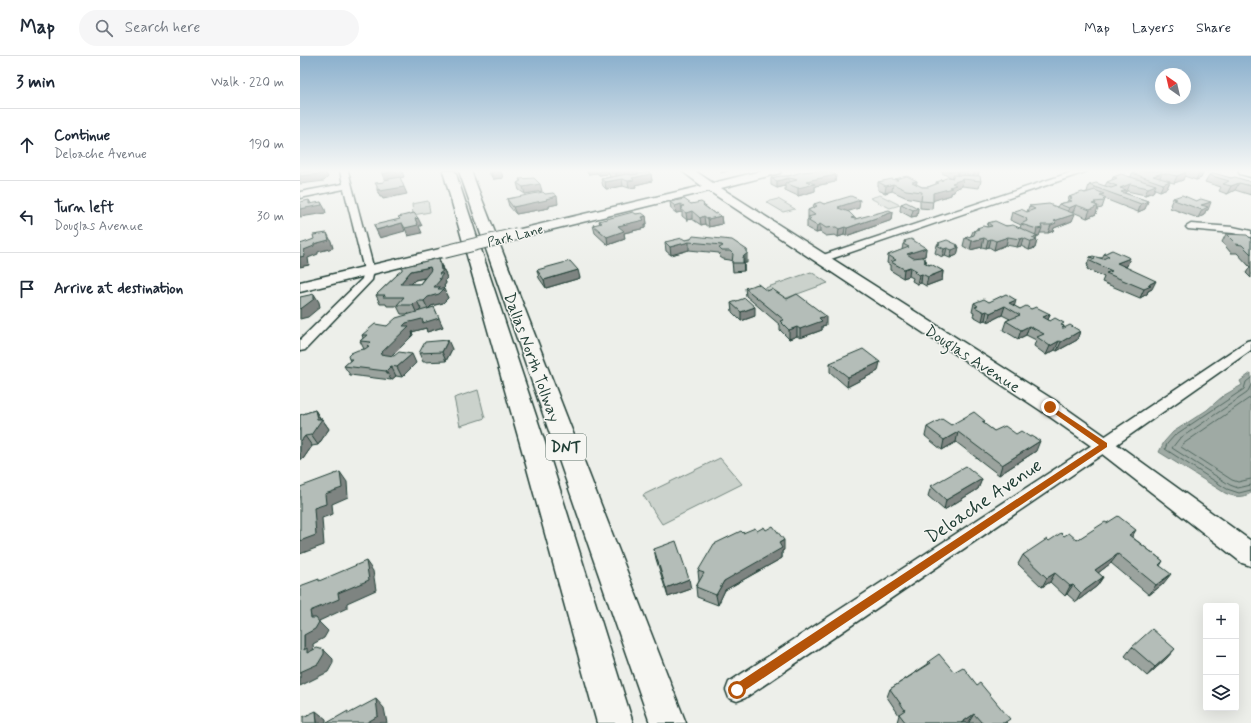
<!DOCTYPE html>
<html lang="en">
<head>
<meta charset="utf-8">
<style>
  :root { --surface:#fff; --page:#f6f6f7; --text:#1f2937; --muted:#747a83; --line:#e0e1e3 }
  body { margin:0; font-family:Mynerve,sans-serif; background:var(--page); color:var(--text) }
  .controls { position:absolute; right:12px; bottom:12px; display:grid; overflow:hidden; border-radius:4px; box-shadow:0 4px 16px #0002 }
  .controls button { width:36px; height:36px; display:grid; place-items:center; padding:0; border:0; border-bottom:1px solid var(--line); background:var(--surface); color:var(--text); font:20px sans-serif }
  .compass { position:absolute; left:855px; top:12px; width:36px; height:36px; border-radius:50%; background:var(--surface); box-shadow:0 4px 16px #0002; rotate:326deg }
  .stop { position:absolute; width:12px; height:12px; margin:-9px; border:3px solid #b45309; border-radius:50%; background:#fff }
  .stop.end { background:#b45309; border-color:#fff; box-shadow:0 1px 4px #0008 }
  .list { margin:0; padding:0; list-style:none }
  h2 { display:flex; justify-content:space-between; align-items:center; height:52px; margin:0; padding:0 16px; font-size:17px }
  h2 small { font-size:13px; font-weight:400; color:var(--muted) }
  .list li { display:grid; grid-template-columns:26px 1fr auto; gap:12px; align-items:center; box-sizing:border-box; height:72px; padding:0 16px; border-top:1px solid var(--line) }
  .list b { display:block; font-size:15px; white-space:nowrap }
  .list p { margin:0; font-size:13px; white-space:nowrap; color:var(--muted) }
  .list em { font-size:13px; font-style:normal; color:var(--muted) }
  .icon { flex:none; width:22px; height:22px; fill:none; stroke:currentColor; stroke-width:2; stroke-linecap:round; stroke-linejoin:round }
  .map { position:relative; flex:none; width:951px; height:667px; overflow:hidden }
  header { display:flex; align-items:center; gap:24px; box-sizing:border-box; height:56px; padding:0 20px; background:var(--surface); border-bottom:1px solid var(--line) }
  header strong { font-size:19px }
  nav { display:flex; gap:22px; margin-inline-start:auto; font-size:14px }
  .search { width:280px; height:36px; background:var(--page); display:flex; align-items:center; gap:10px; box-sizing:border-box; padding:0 14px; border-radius:22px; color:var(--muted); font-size:15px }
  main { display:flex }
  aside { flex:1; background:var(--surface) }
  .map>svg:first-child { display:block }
  .green { fill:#cbd2cc; stroke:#758880 }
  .water { fill:#9faaa4; stroke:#6c7e77 }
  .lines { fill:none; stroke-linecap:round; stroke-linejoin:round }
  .shore { stroke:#526961; stroke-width:1 }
  .street-casing { stroke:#1f3d34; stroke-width:3 }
  .secondary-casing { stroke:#1f3d34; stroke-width:3 }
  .primary-casing { stroke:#1f3d34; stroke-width:3 }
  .highway-casing { stroke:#1f3d34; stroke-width:3 }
  .street { fill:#f6f6f2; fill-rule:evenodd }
  .secondary { fill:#f6f6f2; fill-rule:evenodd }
  .primary { fill:#f6f6f2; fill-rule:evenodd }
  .highway { fill:#f6f6f2; fill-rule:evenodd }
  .secondary-bridge-casing { stroke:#1f3d34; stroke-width:14; stroke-linecap:butt }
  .secondary-bridge { stroke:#f6f6f2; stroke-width:12 }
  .wall { fill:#9ba39e; stroke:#1f3d34; fill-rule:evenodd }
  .shaded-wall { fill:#7e8481; stroke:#1f3d34 }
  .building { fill:#b4bdb8; stroke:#1f3d34; fill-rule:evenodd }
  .route { fill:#b45309 }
  .labels { text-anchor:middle; stroke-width:3; stroke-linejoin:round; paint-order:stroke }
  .far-street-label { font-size:13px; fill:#1f3d34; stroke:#f6f6f2 }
  .shield { fill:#f6f6f2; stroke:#60746d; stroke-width:1 }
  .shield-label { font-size:15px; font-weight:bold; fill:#1f3d34 }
  .street-label { font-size:16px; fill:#1f3d34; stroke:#f6f6f2 }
  .near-street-label { font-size:19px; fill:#1f3d34; stroke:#f6f6f2 }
</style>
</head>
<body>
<header>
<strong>Map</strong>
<div class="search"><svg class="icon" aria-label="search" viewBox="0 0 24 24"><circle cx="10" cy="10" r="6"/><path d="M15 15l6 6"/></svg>Search here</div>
<nav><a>Map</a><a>Layers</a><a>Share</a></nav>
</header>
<main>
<aside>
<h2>3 min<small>Walk · 220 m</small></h2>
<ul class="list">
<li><svg class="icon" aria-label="ahead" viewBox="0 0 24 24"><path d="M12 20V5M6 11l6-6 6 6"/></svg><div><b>Continue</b><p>Deloache Avenue</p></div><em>190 m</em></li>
<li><svg class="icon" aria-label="left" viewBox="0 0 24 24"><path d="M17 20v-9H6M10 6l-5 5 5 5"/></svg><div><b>Turn left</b><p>Douglas Avenue</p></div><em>30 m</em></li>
<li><svg class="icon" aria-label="arrive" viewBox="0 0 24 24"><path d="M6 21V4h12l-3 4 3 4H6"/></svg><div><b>Arrive at destination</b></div></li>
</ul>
</aside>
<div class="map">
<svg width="951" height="667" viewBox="0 0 951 667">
  <rect width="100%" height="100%" fill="#edefea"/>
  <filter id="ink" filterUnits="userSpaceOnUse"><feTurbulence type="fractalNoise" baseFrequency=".025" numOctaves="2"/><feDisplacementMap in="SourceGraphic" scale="8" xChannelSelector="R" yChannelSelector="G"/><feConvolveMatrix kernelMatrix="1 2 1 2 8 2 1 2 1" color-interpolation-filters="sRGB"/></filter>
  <g filter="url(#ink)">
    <g class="green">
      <polygon points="580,139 600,149 590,152 570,142"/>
      <polygon points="478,143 495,153 483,156 466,146"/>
      <polygon points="128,145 130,156 113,159 112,148"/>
      <polygon points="511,216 528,227 481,244 465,232"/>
      <polygon points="178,334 185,362 160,370 154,342"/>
      <polygon points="420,402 442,428 362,468 343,439"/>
    </g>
    <path class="water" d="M951,317V437C942,442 934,441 925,437L859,396L864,386L873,376L907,354L923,340L942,329L940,325Z"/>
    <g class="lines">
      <g class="shore">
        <polyline points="951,322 946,326 944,333 875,379 867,388 865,393 927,433 939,437 951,434"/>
        <polyline points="951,329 947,337 879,383 872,392 930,429 938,432 951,429"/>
        <polyline points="951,341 883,388 881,391 932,424 938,426 951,423"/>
      </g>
      <defs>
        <g id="street">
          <polygon points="40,115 48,115 74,214 72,224 5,294 0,295 0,284 62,223 64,214 44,133 0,142 0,136 43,128"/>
          <polygon points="775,115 788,115 525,205 521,206 516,203 517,201"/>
          <polygon points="891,168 933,171 951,175 951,181 933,177 888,173 886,171"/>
          <polygon points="951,284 951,294 810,393 445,642 437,645 429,642 426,634 429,626 798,385 947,285"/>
        </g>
        <g id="secondary">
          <polygon points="382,115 395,115 413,127 461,115 481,115 480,117 421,132 757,346 811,384 951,485 951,510 942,507 797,394 743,356 409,135 217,182 212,181 210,178 212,175 402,130"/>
          <polygon points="144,192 149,193 151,196 149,199 0,236 0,226"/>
        </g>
        <polygon id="primary" points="938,115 951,115 951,121 940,118"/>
        <g id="highway">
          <polygon points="143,115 155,115 251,405 333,667 297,667 225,405"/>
          <polygon points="159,115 171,115 386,667 350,667"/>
        </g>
      </defs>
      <use href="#street" class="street-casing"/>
      <use href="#secondary" class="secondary-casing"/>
      <use href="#primary" class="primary-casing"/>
      <use href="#highway" class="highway-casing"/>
      <use href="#street" class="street"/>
      <use href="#secondary" class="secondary"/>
      <use href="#primary" class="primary"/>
      <use href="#highway" class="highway"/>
      <defs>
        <polyline id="secondary-bridge" points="144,196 217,178"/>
      </defs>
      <use href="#secondary-bridge" class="secondary-bridge-casing"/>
      <use href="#secondary-bridge" class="secondary-bridge"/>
    </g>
    <g class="wall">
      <polygon points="188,115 201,115 203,122 193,123"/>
      <polygon points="286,115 338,115 338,118 351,118 352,125 335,129 336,131 329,132 323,130 306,133 303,130 301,123 310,121 309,118 299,119 297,117 288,118"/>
      <polygon points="642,115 665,115 664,119 670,120 666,118 667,115 680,115 679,116 678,120 677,120 681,125 679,132 662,130 655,133 654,136 651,137 651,139 633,144 632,153 620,152 620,144 605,141 592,135 585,137 578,134 578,126 595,124 595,123 617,125 616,128 622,131 628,131 636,128 636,126 641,125 641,124 652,122 642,117"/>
      <polygon points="838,115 904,115 901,122 896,124 884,120 883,124 874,127 870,126 867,132 860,135 855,133 853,136 845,139 827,135 825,136 825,137 848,145 845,153 838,156 805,143 802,152 797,153 796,158 787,162 773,156 772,157 772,165 754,172 753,175 748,177 740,177 739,180 737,180 736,183 737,184 735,192 729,194 721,190 717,191 706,189 694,194 689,191 686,192 682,191 670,194 663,190 665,182 671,180 673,175 676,174 677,172 687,171 688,167 720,172 721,169 710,164 712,156 727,156 729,150 757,151 759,148 767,146 769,141 787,136 789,129 805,130 807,126 812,124 813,121 831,121 832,117"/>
      <polygon points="536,119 535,126 515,130 515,135 498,140 485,134 485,130 477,132 471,129 471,122 488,120"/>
      <polygon points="909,119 931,122 951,126 951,139 935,134 927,138 919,135 921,131 905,126"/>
      <polygon points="219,123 242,135 225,138 219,134 217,127 220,125"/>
      <polygon points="245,138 258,148 249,150 249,152 216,158 209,150 207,143"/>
      <polygon points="873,142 908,154 906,154 904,159 898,162 870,152 871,150 870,149"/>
      <polygon points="370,146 391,148 405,150 415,158 421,160 422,168 409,171 405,168 401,169 392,163 387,164 382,160 382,156 376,157 371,153"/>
      <polygon points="514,148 524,148 559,152 547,155 554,161 555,163 593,156 592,164 546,180 544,179 538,181 535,179 526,180 520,176 516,177 507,172 507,164 508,164 508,154 513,152"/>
      <polygon points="601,148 618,152 617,160 611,161 600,155"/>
      <polygon points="336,158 346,160 347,168 345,168 345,172 324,177 325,183 308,189 295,177 293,169 300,168 299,165"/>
      <polygon points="926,178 951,183 951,222 946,217 950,211 937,197 931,197 922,186"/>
      <polygon points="391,183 447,194 447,207 445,207 444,209 444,215 433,216 432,205 430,204 423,203 420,201 419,197 389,194 371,199 366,195 365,186 385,184"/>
      <polygon points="604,185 626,192 625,200 621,201 626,205 626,207 643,215 642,224 626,230 621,227 617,228 612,225 613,222 609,220 603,222 590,214 590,209 587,207 588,199 602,194 603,188 604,187"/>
      <polygon points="638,187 658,189 658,191 659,191 657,199 650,202 645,200 642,201 635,197 637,189"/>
      <polygon points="812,194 827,210 825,211 852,233 848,235 847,238 840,242 802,226 804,221 787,213 788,209 787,209 790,201 802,202 804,198"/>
      <path d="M142,210L143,214L147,222L145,224L146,227L144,230L145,231L143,233L148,242L143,247L131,250L129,253L143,271L127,276L126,272L112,276L113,279L92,300L116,307L102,321L96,320L91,324L50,319L44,310L50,305L49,303L64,293L60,285L63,282L62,279L87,270L109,258H101L97,250H87L86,248H80L76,239L97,219V218ZM124,222L120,228H111L115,224Z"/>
      <polygon points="237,214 280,222 246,232 239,222"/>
      <polygon points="445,232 467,235 526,269 522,270 522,274 500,282 497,280 489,283 480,274 480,269 446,240"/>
      <polygon points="689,246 714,250 720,253 731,253 750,258 748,264 764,270 764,272 780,275 777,284 757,295 755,294 746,299 734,290 736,284 726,279 718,283 703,274 706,265 710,263 702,259 688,266 685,264 682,265 673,260 674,257 672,256 674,247"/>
      <polygon points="431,247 455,260 441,265 432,256"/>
      <polygon points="152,293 146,305 123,306 119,297"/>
      <polygon points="530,307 578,315 547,331 530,316"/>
      <polygon points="15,354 21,363 22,363 29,373 18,389 12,390 3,403 0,403 0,359"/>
      <polygon points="685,365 684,368 694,375 736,395 699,419 656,386 642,394 625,380 627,371 651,369"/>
      <polygon points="682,423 678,433 644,454 628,440 631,430"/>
      <polygon points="807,467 832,481 863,505 860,510 863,528 849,539 811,507 798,517 803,521 797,530 776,546 767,538 765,540 750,526 742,531 718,508 723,499 764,480 777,484"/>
      <polygon points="457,475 484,494 482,495 482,502 425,534 418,549 397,541 396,531 399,525 398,515 443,477"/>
      <polygon points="354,493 391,533 368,541 356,503"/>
      <polygon points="832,591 867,602 847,620 825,600"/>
      <polygon points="629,605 654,616 707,667 670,667 669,666 668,667 597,667 597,666 599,659 587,641 590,633 628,608"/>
    </g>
    <g class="shaded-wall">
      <polygon points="4,115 26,115 26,117 28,121 24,125 0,128 0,120"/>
      <polygon points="95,115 102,115 104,121 85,125 82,118"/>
      <polygon points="196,115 201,115 203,122 193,123 191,116"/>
      <polygon points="288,115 296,115 297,117 288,118"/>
      <polygon points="299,115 308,115 309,118 299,119"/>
      <polygon points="323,115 338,115 338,118 322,123 323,130 306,133 305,126 317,124 316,117"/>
      <polygon points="421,115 429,115 421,117"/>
      <polygon points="661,115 665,115 664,121 656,123 658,116"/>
      <polygon points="675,115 680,115 679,116 678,120 673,121"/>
      <polygon points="904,115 901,122 896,124 899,117"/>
      <polygon points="886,116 883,124 874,127 877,120"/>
      <polygon points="862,117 859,124 853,120"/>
      <polygon points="351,118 352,125 335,129 336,131 329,132 328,125 332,122"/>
      <polygon points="536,119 535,126 515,130 515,135 498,140 498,132 506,125"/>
      <polygon points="489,122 489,129 485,127 485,130 477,132 477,125"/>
      <polygon points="663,123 662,130 655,133 654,136 651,137 651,139 632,145 633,137 649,131 652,127"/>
      <polygon points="617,125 616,132 612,126"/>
      <polygon points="870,125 867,132 860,135 863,128"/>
      <polygon points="939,127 935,134 927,138 931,130"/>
      <polygon points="240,128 242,135 225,138 223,131"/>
      <polygon points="593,128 592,135 585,137 586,130"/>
      <polygon points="830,128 827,135 825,136 823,141 820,132"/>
      <polygon points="856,129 853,136 845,139 848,132"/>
      <polygon points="104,131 107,138 83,143 82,141 80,141 77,134"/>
      <polygon points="257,140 258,148 249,150 249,152 216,158 213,151"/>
      <polygon points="9,144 13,151 21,146 25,153 26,157 0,161 0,153 9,148"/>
      <polygon points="560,144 559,152 540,158 538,151"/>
      <polygon points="848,145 845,153 838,156 841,148"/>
      <polygon points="911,146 908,154 906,154 904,159 898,162 902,154 901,149"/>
      <polygon points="796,147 794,152 798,150 796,158 787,162 792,148"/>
      <polygon points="381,148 382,156 376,157 375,150"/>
      <polygon points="776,149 773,156 766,159 769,152"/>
      <polygon points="618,152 617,160 611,161 613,154"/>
      <polygon points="392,155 392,163 387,164 386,157"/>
      <polygon points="593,156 592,164 546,180 547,172"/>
      <polygon points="775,158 772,165 754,172 753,175 748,177 751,169 754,165"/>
      <polygon points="346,160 347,168 345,168 345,172 324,177 325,183 308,189 307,181 318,170"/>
      <polygon points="404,160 405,168 401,169 400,162"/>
      <polygon points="421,160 422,168 409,171 408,163"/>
      <polygon points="118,162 122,170 119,170 122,177 108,180 105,172 115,163"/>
      <polygon points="102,167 105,175 80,182 76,174"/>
      <polygon points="520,168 520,176 516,177 517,170"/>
      <polygon points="545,171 544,179 538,181 539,173"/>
      <polygon points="742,172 739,180 737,180 736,184 737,184 735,192 729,194 732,182 735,181 737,173"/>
      <polygon points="27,177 31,185 33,192 18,196 18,198 8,202 9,209 0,211 0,201 4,194 14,188"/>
      <polygon points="708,181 706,189 694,194 696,185"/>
      <polygon points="684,182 682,191 670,194 672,185"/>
      <polygon points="723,182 721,190 717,191 720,183"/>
      <polygon points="691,183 689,191 686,192 688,184"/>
      <polygon points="389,186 389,194 371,199 370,191"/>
      <polygon points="658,189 657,192 659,191 657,199 650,202 652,194 656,190"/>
      <polygon points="626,192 625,200 605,206 607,198"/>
      <polygon points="647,192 645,200 642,201 644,193"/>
      <polygon points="445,199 445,207 444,209 444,215 443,201"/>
      <polygon points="139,202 143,215 144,214 147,222 145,224 146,227 144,230 145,231 141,235 144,233 148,242 143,247 131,250 128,253 124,245 134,231 139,218"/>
      <polygon points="830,202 827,210 814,216 817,207"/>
      <polygon points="130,211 133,220 115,224 103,237 100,228 111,215"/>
      <polygon points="610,211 609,220 603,222 604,213"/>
      <polygon points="278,214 280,222 246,232 244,224"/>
      <polygon points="643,215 642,224 626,230 628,221"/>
      <polygon points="622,218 621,227 617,228 619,219"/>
      <polygon points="856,225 852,233 848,235 847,238 840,242 844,233 848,229"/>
      <polygon points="14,238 19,246 20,251 8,261 0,263 0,253"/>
      <polygon points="716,244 714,252 709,247"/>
      <polygon points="117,245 121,253 117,258 113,249"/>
      <polygon points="705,250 702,259 688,266 690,257"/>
      <polygon points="134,251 143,271 127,276 126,272 112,276 113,279 85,307 80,298 103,270 106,267"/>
      <polygon points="455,251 455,260 441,265 441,256"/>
      <polygon points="687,255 685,264 682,265 684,256"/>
      <polygon points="750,258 747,267 743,261"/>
      <polygon points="526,260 526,269 522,270 522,274 500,282 500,273 519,262"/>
      <polygon points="729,270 726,279 718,283 721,274"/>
      <polygon points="497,271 497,280 489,283 489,274"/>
      <polygon points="780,275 777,284 757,295 761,286"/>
      <polygon points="148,284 152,293 146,305 142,296"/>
      <polygon points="759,285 755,294 746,299 750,290"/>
      <polygon points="112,298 116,307 102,321 97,311"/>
      <polygon points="580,306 578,315 547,331 548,321"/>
      <polygon points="91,310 96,320 91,324 86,315"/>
      <polygon points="15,354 21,364 22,363 29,373 18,389 11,379 17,363"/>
      <polygon points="658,376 656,386 642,394 644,384"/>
      <polygon points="5,380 12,390 3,403 0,403 0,386"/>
      <polygon points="740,385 736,395 699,419 702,409"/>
      <polygon points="40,416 47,426 48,441 32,448 33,458 22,462 24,489 0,498 0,485 14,452"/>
      <polygon points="682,423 678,433 644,454 646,444"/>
      <polygon points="836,474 830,484 829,479"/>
      <polygon points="484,484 484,494 482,495 482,502 425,534 418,549 416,539 424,525"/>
      <polygon points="818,498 811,507 789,524 795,514"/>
      <polygon points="66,505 73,515 76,534 47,547 47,552 19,565 19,566 28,575 24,582 13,588 14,599 17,606 4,594 4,579 11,562 10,555 38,537"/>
      <polygon points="755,517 750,526 742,531 747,522"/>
      <polygon points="871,518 863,528 849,539 856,529"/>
      <polygon points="803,521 797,530 776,546 781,537"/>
      <polygon points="389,523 391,533 368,541 366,532"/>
      <polygon points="773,529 767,538 765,540 770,530"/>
      <polygon points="875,593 867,602 847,620 855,611"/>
      <polygon points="24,594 33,603 33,607 28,616 0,630 0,616"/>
      <polygon points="76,643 84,652 87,667 66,667"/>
      <polygon points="16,655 26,663 26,667 17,667"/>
      <polygon points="674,658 669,666 668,667 661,667"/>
    </g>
    <g class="building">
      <polygon points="0,115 4,115 1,116 24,115 21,118 0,120"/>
      <polygon points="81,115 95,115 82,118"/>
      <polygon points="310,115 323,115 316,117 312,117"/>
      <polygon points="513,115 528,115 536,119 506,125 515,128 498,132 485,127 497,124 494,123 489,122 477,125 471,122 480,120 488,120 502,116"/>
      <polygon points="838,115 882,115 886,116 877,120 862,117 853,120 870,125 863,128 832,117"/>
      <polygon points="894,115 903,115 899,117"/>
      <polygon points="349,116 351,118 332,122 334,124 328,125 322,123 305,126 301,123 327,118 332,119"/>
      <polygon points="914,117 931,122 935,121 951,126 951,130 939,127 931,130 923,128 929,125 909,119"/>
      <polygon points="821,118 856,129 848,132 830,128 820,132 826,134 821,136 848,145 841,148 789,129 796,127 811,132 817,130 807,126 817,122 813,121"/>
      <polygon points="653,119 680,120 681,125 663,123 652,127 656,129 649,131 652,132 633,137 633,146 621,145 622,136 606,134 593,128 586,130 578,126 592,123 596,124 598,124 595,123 607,120 617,125 612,126 622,131 628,131 639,127 636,126 643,124 641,124 649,121 653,122"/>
      <polygon points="100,121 104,131 80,135 79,133 77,134 77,130 75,127 84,126 84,124"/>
      <polygon points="234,122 240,128 223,131 217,127 221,125 219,123"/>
      <polygon points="795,134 804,138 800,139 806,142 803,143 805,145 794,146 796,147 792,148 798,150 790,154 776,149 769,152 759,148 772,145 768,144 772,142 769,141 782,136 785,137"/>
      <polygon points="243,136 245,138 253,137 257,140 246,143 247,144 213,151 207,143"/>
      <polygon points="882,139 896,145 901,143 911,146 901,149 908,151 902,154 874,144 877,143 873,142"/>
      <polygon points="551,140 560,144 538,151 540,152 538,152 549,156 554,161 551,162 555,163 589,154 593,156 547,172 545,171 539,173 536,171 526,172 520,168 517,170 507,164 511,163 508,161 515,159 508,154 517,150 514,148 520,146 524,148"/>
      <polygon points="384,143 391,148 401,146 404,148 403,149 415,158 417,157 421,160 408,163 404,160 400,162 392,155 386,157 381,153 383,152 381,151 384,150 381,148 375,150 370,146"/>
      <polygon points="9,144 9,148 21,146 22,149 0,153 0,146"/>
      <polygon points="606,146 618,152 613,154 601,148"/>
      <polygon points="749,148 775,158 754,165 756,167 751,169 741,169 742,172 737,173 721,168 727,165 726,162 712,156 721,153 727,156 735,153 729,150"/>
      <polygon points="333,156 336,158 342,157 346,160 342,161 344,164 318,170 324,175 307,181 293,169 302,167 299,165"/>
      <polygon points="114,157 118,162 115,163 118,169 105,172 102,167 76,174 74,169 100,163 98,161"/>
      <polygon points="695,165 706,170 713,169 738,180 732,182 737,184 732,186 723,182 720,183 708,181 696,185 691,183 688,184 684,182 672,185 665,182 674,179 675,176 673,175 679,173 677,172 683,170 687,171 692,170 688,167"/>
      <polygon points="27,177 29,184 14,188 14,190 4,194 5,200 0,201 0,188 6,186 14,183 13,179"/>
      <polygon points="926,178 947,179 951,183 951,198 942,189 936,188"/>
      <polygon points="393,180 432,184 447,194 447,198 445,199 443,201 443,207 432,207 433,198 430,195 422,195 419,192 423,190 422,189 389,186 370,191 365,186 382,182 385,184 391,183"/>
      <polygon points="611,183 626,192 607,198 613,202 622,201 626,203 624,204 627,205 624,206 629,209 631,208 643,215 628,221 622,218 619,219 614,216 617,215 610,211 604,213 591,206 596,204 588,199 609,191 603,188 606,186 604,185"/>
      <polygon points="647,184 658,189 656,190 659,191 652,194 647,192 644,193 637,189 640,188 638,187"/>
      <polygon points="812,194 830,202 817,207 856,225 848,229 851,230 844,233 806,217 812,215 790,205 795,203 790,201 793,200 803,203 809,200 804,198"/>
      <path d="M139,202L141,214H144L139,218H143L139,223H141L134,231H140L138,233H144L139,238L128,241L124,245H117L113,249H97L104,241H83L85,239H76L98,218H97L102,214V211ZM130,211L131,214L120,228H100L111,215Z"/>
      <polygon points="270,205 278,214 244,224 237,214"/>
      <polygon points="458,228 467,235 472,233 487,243 497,238 526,260 519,262 522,265 500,273 497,271 489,274 480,265 484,264 445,232"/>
      <polygon points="14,238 14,243 2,252 0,253 0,241"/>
      <polygon points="706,238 716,244 709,247 720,253 726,250 731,253 736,251 750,258 743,261 750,265 755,262 764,267 761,269 764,270 762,272 764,272 770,269 780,275 761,286 759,285 750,290 737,281 744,278 729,270 721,274 706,265 720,259 705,250 690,257 687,255 684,256 675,251 678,250 674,247 684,243 689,246"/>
      <polygon points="445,242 455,251 441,256 431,247"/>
      <polygon points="134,251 139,262 123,267 122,263 106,267 103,270 109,270 80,298 94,300 99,296 112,298 97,311 91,310 86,315 44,310 52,303 49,303 48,300 51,297 58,294 65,293 69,290 67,290 71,286 60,285 67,279 62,279 75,268 87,270 96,262"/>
      <polygon points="148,284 142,296 119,297 125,286"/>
      <polygon points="563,293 580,306 548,321 530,307"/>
      <polygon points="15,354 17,363 22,363 11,379 5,380 0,386 0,359"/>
      <polygon points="674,356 685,365 682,366 694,375 705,370 716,378 721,375 730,381 732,380 740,385 702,409 658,376 644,384 627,371 642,363 651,369"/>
      <polygon points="666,410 682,423 646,444 631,430"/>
      <polygon points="40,416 42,432 25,438 26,448 14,452 16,479 0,485 0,431"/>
      <polygon points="818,460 836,474 829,479 863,505 859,509 871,518 856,529 818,498 795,514 803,521 781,537 773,529 770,530 755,517 747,522 723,499 747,483 749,485 761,477 764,480 769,477 777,484 805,466 807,467"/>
      <polygon points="473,470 484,484 479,487 482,492 424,525 416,539 396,531 404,517 398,515 414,488 441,475 443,477 455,472 457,475 464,471 466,474"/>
      <polygon points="376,485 389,523 366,532 354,493"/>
      <polygon points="66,505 69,524 38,537 39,543 10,555 11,562 16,562 19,566 15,573 4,579 4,594 7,592 7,597 17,592 24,594 24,598 18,608 0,616 0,530 19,523 19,525"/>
      <polygon points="852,573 875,593 855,611 832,591"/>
      <polygon points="639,598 654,616 663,611 677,629 680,627 710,663 704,667 682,667 674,658 661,667 606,667 599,658 605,654 590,633 631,607 629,605"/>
      <polygon points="76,643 78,660 66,667 27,667 48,655 48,658"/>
      <polygon points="16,655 17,667 3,667 3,661"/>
    </g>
  </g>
  <linearGradient id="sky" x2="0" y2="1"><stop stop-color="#8bb0cd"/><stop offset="0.55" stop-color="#f7f8f6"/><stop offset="1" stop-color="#f7f8f6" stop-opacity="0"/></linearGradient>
  <rect width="951" height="209" fill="url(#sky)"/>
  <polygon class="route" points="750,349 807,387 807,391 441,637 437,639 433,637 432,634 433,630 799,389 748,353 747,351"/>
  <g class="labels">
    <g class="far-street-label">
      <text transform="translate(215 179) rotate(-14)" y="5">Park Lane</text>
    </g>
    <rect class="shield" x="246" y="378" width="40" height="26" rx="3"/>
    <g class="shield-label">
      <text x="266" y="396">DNT</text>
    </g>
    <g class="street-label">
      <text transform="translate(233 301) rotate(70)" y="6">Dallas North Tollway</text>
      <text transform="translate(673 302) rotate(33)" y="6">Douglas Avenue</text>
    </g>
    <g class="near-street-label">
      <text transform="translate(683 444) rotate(-34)" y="7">Deloache Avenue</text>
    </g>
  </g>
</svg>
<div class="controls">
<button>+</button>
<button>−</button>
<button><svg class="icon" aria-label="layers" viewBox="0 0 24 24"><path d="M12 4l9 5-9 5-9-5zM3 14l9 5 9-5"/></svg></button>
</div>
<svg class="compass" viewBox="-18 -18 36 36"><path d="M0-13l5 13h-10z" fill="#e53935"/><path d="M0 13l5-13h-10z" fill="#747a83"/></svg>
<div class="stop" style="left:437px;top:634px"></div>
<div class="stop end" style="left:750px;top:351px"></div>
</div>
</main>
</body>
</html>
